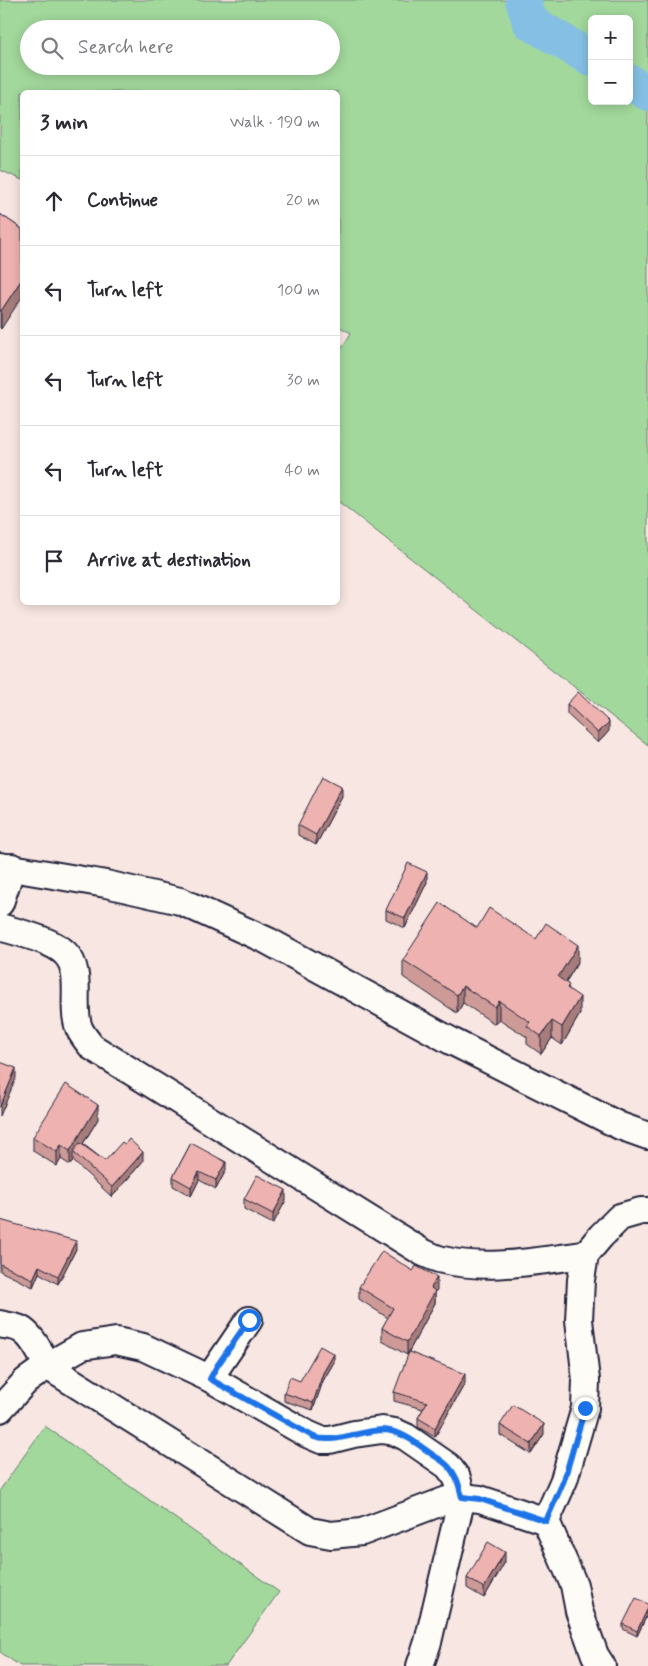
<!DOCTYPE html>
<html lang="en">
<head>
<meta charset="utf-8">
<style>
  :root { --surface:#fff; --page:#f2f2f3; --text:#2b2b33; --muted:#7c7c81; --line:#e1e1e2 }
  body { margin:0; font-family:Mynerve,sans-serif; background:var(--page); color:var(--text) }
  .controls { position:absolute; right:15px; top:15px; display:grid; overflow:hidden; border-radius:8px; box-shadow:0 2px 12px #0003 }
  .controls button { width:45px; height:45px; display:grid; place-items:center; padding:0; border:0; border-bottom:1px solid var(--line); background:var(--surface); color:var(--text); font:25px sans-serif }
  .stop { position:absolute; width:15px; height:15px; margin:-11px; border:4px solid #1a73e8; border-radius:50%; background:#fff }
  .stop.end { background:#1a73e8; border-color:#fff; box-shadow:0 1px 5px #0008 }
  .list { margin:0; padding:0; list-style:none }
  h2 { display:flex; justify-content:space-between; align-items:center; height:65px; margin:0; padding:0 20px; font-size:21px }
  h2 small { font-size:16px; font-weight:400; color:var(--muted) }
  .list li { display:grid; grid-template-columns:32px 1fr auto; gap:15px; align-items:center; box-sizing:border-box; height:90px; padding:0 20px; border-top:1px solid var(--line) }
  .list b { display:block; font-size:19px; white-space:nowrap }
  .list em { font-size:16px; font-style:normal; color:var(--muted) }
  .icon { flex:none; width:28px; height:28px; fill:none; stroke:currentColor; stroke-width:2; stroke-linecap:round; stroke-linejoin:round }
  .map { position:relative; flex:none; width:648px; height:1666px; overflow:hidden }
  .search { position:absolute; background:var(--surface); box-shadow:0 2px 12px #0003; left:20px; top:20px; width:320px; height:55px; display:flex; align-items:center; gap:12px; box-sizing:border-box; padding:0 18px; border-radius:28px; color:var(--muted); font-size:19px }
  .panel { position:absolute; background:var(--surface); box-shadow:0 2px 12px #0003; left:20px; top:90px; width:320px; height:515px; border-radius:8px }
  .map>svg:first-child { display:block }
  .green { fill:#a2d89c; stroke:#627d6c; fill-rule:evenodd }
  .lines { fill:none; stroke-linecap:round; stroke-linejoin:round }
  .river { stroke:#85c0e4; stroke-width:36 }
  .minor-casing { stroke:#22223b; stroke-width:30 }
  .minor { stroke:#fdfcf7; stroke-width:26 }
  .wall { fill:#cd9a97; stroke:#22223b }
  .shaded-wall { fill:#a77d7b; stroke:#22223b }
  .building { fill:#eeb3b0; stroke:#22223b }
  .route { stroke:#1a73e8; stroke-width:6 }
</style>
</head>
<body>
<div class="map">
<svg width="648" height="1666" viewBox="0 0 648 1666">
  <rect width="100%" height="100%" fill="#f8e6e2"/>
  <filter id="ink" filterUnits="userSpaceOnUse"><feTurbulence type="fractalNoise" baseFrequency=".02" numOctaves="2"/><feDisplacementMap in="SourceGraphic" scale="10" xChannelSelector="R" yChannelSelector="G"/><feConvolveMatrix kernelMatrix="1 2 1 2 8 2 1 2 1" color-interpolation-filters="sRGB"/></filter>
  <g filter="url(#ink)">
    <g class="green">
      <path d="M0,0H648V745L338,501V354L351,333L338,326V92H22V180L0,170ZM592,19H629V101H592ZM29,29H331V66H29Z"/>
      <polygon points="45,1426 279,1592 226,1666 20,1666 0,1652 0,1490"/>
    </g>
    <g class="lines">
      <g class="river">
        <polyline points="523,0 530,22 592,59"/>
        <polyline points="629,82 648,93"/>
      </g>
      <defs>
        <g id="minor">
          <polyline points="0,866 106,884 180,901 268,941 453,1042 620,1126 648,1136"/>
          <polyline points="0,903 12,867"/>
          <path d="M0,927C19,933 50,939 65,953C84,972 70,1005 79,1028C82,1035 87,1041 92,1047L422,1252C429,1255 436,1259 443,1260C489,1271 539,1260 585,1255"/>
          <polyline points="249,1320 217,1367 211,1379 307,1434 321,1440 330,1440 354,1434 382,1430 395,1432 406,1437 448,1466 457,1478 462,1497 428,1642 420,1666"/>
          <path d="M0,1324C6,1326 15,1326 20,1329C31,1334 42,1355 47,1366L26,1381L0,1409"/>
          <polyline points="211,1379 143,1347 116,1341 82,1346 47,1366 310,1531 331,1535 362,1532 447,1500 462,1497 480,1499 546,1521"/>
          <polyline points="602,1666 595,1655 579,1611 574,1585 546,1521 564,1480 585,1408 586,1380 579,1320 581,1280 585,1255 601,1236 620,1217 641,1211 648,1211"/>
        </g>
      </defs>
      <use href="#minor" class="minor-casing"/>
      <use href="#minor" class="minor"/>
    </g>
    <g class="wall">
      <polygon points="0,214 22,229 1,329 0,328"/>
      <polygon points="567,704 609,731 598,743 567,714"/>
      <polygon points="342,796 316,845 298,835 298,825"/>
      <polygon points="427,882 405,928 386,919 386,910"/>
      <polygon points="477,928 536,939 578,962 566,982 580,1014 562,1045 552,1038 541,1054 527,1044 527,1037 499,1019 495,1024 463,1003 457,1013 403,977 403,960"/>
      <polygon points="98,1119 83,1144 105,1161 143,1161 112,1197 73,1161 70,1165 61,1159 57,1166 33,1151 33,1137"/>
      <polygon points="191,1143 226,1170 216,1189 199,1180 191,1196 173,1186 173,1177"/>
      <polygon points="244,1199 286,1200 273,1224 244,1209"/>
      <polygon points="0,1220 76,1249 58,1284 39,1273 33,1287 0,1271"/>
      <polygon points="359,1287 437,1290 435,1292 435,1303 407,1355 382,1341 382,1328 388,1318 359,1299"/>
      <polygon points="334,1362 323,1381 313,1410 284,1401 284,1393 300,1381"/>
      <polygon points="465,1383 435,1437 418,1427 418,1418 423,1409 394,1401 394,1392"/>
      <polygon points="500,1425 544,1434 531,1454 500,1435"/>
      <polygon points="505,1562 484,1598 467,1588 467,1578"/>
      <polygon points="648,1604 648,1613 637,1636 623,1629 623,1624"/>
    </g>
    <g class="shaded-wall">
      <polygon points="22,279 22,297 1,329 1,311"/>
      <polygon points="609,722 609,731 598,743 598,733"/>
      <polygon points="342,786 342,796 316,845 316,835"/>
      <polygon points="427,872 427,882 405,928 405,918"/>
      <polygon points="578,945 578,962 558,994 558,977"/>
      <polygon points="463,986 463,1003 457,1013 457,995"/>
      <polygon points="580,997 580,1014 562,1045 562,1027"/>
      <polygon points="499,1001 499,1019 495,1024 495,1007"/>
      <polygon points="552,1021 552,1038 541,1054 541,1036"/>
      <polygon points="16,1068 16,1078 0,1116 0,1107"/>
      <polygon points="98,1105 98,1119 76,1155 73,1152 73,1161 70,1165 70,1151"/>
      <polygon points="61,1145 61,1159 57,1166 57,1152"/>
      <polygon points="143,1152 143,1161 112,1197 112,1187"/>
      <polygon points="226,1162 226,1170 216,1189 216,1180"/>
      <polygon points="199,1172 199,1180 191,1196 191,1187"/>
      <polygon points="286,1190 286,1200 273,1224 273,1214"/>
      <polygon points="76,1241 76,1249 58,1284 58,1276"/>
      <polygon points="39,1266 39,1273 33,1287 33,1279"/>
      <polygon points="437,1277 437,1290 435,1292 435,1303 407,1355 407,1342 431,1288"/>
      <polygon points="334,1354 334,1362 323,1381 313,1410 313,1403 323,1373"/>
      <polygon points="465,1374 465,1383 435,1437 435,1428"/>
      <polygon points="544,1424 544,1434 531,1454 531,1444"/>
      <polygon points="505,1552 505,1562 484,1598 484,1588"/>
      <polygon points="648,1608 648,1613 637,1636 637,1631"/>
    </g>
    <g class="building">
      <polygon points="0,214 22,229 22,279 1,311 0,310"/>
      <polygon points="578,692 609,722 598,733 567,704"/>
      <polygon points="323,776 342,786 316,835 298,825"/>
      <polygon points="408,863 427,872 405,918 386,910"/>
      <polygon points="440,903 477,928 489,908 536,939 546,923 578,945 558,977 569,985 567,988 580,997 562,1027 552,1021 541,1036 527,1026 530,1022 499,1001 495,1007 463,986 457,995 403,960"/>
      <polygon points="0,1062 16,1068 0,1107"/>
      <polygon points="66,1084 98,1105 70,1151 61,1145 57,1152 33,1137"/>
      <polygon points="129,1139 143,1152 112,1187 73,1152 80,1143 105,1161 122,1142 125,1144"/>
      <polygon points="191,1143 226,1162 216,1180 199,1172 191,1187 173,1177"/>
      <polygon points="257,1175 286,1190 273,1214 244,1199"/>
      <polygon points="0,1220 76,1241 58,1276 39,1266 33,1279 0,1264"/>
      <polygon points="382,1251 413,1271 416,1266 437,1277 431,1288 435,1291 407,1342 382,1328 393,1308 359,1287"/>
      <polygon points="320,1346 334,1354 323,1373 313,1403 284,1393 290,1377 300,1381"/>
      <polygon points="409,1352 465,1374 435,1428 418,1418 427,1402 394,1392"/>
      <polygon points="513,1405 544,1424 531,1444 500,1425"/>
      <polygon points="488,1542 505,1552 484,1588 467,1578"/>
      <polygon points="636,1598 648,1604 648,1608 637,1631 623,1624"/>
    </g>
  </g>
  <g class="lines" filter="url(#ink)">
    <path class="route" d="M249,1320L217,1366L210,1379L314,1437C333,1444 360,1431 382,1430C401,1430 417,1444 433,1455C438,1458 444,1462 448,1466C457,1475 459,1486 462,1497L480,1499L546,1521L564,1480L585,1408"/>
  </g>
</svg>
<div class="controls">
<button>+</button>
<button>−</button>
</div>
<div class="stop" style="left:249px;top:1320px"></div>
<div class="stop end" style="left:585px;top:1408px"></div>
<div class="search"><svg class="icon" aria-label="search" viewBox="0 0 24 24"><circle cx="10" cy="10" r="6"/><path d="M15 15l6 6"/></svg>Search here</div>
<section class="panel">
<h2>3 min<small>Walk · 190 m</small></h2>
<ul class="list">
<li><svg class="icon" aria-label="ahead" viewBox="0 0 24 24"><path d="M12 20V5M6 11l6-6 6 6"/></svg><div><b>Continue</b></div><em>20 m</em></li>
<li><svg class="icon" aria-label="left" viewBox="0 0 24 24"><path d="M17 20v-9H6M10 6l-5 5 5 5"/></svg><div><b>Turn left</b></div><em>100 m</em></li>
<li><svg class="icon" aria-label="left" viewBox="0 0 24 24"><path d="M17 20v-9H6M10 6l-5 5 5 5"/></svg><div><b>Turn left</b></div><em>30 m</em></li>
<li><svg class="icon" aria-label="left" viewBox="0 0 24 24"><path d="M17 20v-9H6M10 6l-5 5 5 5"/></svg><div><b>Turn left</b></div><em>40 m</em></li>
<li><svg class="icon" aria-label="arrive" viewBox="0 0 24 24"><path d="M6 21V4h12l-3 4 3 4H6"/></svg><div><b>Arrive at destination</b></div></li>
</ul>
</section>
</div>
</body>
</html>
